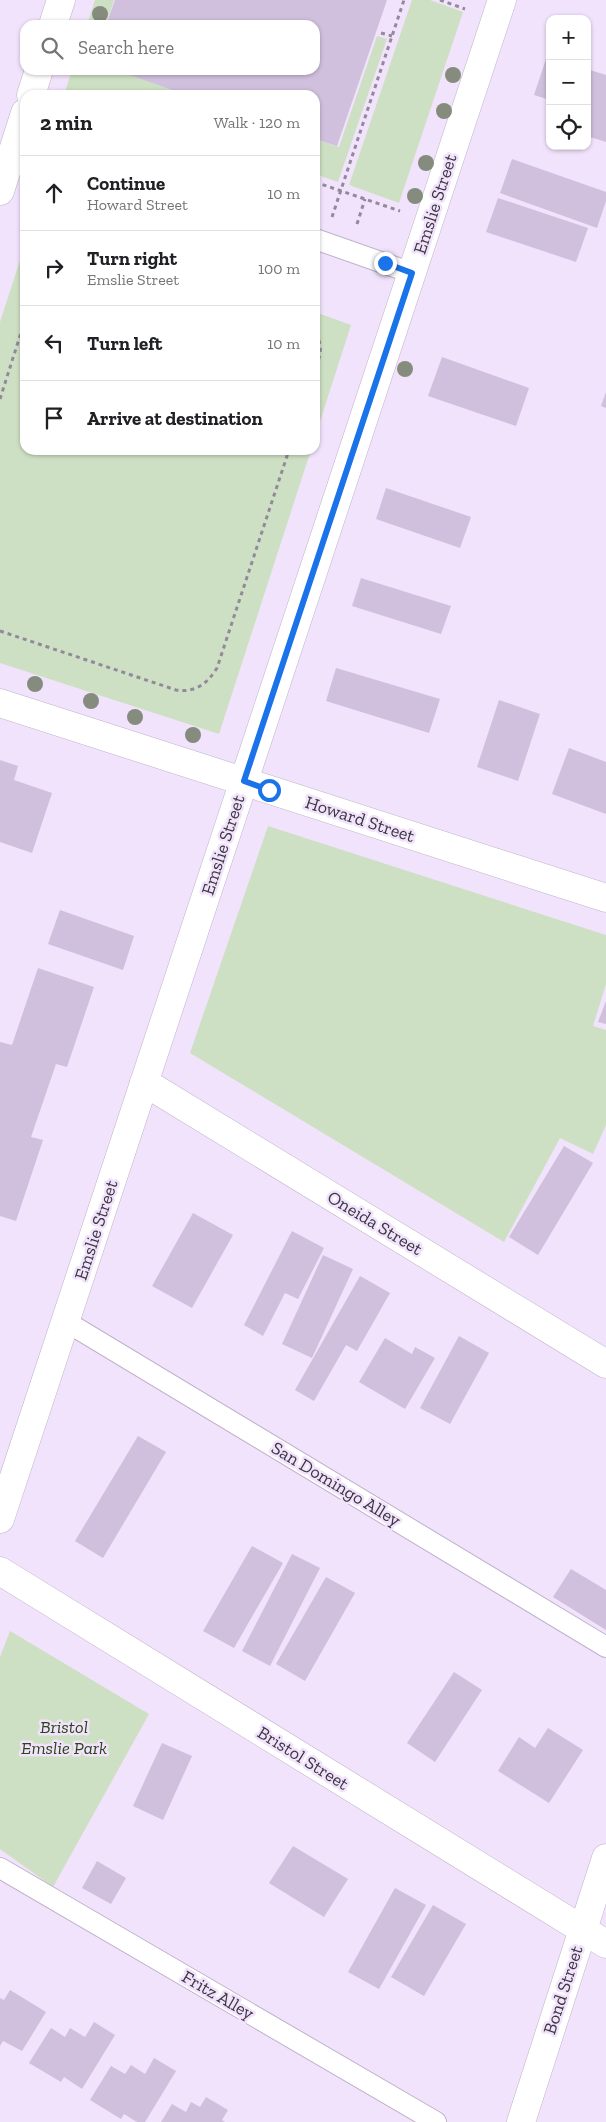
<!DOCTYPE html>
<html lang="en">
<head>
<meta charset="utf-8">
<style>
  :root { --surface:#fff; --page:#f6f6f6; --text:#202124; --muted:#757577; --line:#e0e0e0 }
  body { margin:0; font-family:"Zilla Slab",serif; background:var(--page); color:var(--text) }
  .controls { position:absolute; right:15px; top:15px; display:grid; overflow:hidden; border-radius:10px; box-shadow:0 1px 4px #0004 }
  .controls button { width:45px; height:45px; display:grid; place-items:center; padding:0; border:0; border-bottom:1px solid var(--line); background:var(--surface); color:var(--text); font:25px sans-serif }
  .stop { position:absolute; width:15px; height:15px; margin:-11px; border:4px solid #1a73e8; border-radius:50%; background:#fff }
  .stop.end { background:#1a73e8; border-color:#fff; box-shadow:0 1px 5px #0008 }
  .list { margin:0; padding:0; list-style:none }
  h2 { display:flex; justify-content:space-between; align-items:center; height:65px; margin:0; padding:0 20px; font-size:21px }
  h2 small { font-size:16px; font-weight:400; color:var(--muted) }
  .list li { display:grid; grid-template-columns:32px 1fr auto; gap:15px; align-items:center; box-sizing:border-box; height:75px; padding:0 20px; border-top:1px solid var(--line) }
  .list b { display:block; font-size:19px; white-space:nowrap }
  .list p { margin:0; font-size:16px; white-space:nowrap; color:var(--muted) }
  .list em { font-size:16px; font-style:normal; color:var(--muted) }
  .icon { flex:none; width:28px; height:28px; fill:none; stroke:currentColor; stroke-width:2; stroke-linecap:round; stroke-linejoin:round }
  .map { position:relative; flex:none; width:606px; height:2122px; overflow:hidden }
  .search { position:absolute; background:var(--surface); box-shadow:0 1px 4px #0004; left:20px; top:20px; width:300px; height:55px; display:flex; align-items:center; gap:12px; box-sizing:border-box; padding:0 18px; border-radius:15px; color:var(--muted); font-size:19px }
  .panel { position:absolute; background:var(--surface); box-shadow:0 1px 4px #0004; left:20px; top:90px; width:300px; height:365px; border-radius:15px }
  .map>svg:first-child { display:block }
  .green { fill:#cee0c3 }
  .building { fill:#d0bfdd }
  .lines { fill:none; stroke-linecap:round; stroke-linejoin:round }
  .lane-casing { stroke:#bfb2c9; stroke-width:22 }
  .street-casing { stroke:#bfb2c9; stroke-width:29 }
  .path { stroke:#92899a; stroke-width:3; stroke-dasharray:4 4; stroke-linecap:butt }
  .lane { stroke:#fff; stroke-width:20 }
  .street { stroke:#fff; stroke-width:28 }
  .tree { fill:#858c7e }
  .route { stroke:#1a73e8; stroke-width:6 }
  .labels { text-anchor:middle; stroke-width:5; stroke-linejoin:round; paint-order:stroke }
  .street-label { font-size:18px; fill:#3b363f; stroke:#f1e3fc }
  .park-label { font-size:18px; font-style:italic; fill:#2c4417; stroke:#f1e3fc }
</style>
</head>
<body>
<div class="map">
<svg width="606" height="2122" viewBox="0 0 606 2122">
  <rect width="100%" height="100%" fill="#f1e3fc"/>
  <g class="green">
    <polygon points="95,0 114,0 106,25 87,25"/>
    <polygon points="412,0 430,0 463,12 399,203 349,185"/>
    <polygon points="377,36 387,39 338,182 315,174 315,139 339,147"/>
    <polygon points="72,70 115,70 189,95 75,95 65,92"/>
    <polygon points="25,245 25,450 311,450 219,734 0,663 0,322"/>
    <polygon points="315,312 351,325 315,437"/>
    <polygon points="268,826 606,935 606,984 593,1026 606,1030 606,1125 593,1154 560,1138 504,1242 190,1053"/>
    <polygon points="10,1631 149,1714 53,1887 0,1849 0,1657"/>
  </g>
  <g class="building">
    <polygon points="115,0 387,0 337,146 315,139 315,95 187,95 115,70 315,70 315,25 106,25"/>
    <polygon points="547,56 550,57 550,100 534,95"/>
    <polygon points="587,69 606,75 606,142 587,136"/>
    <polygon points="512,159 606,192 606,201 597,228 500,193"/>
    <polygon points="498,198 588,228 576,262 486,232"/>
    <polygon points="442,357 529,388 516,426 428,396"/>
    <polygon points="606,392 606,408 601,406"/>
    <polygon points="386,488 471,517 460,548 376,519"/>
    <polygon points="361,578 451,606 441,634 352,606"/>
    <polygon points="336,668 440,699 429,733 326,701"/>
    <polygon points="499,700 540,714 518,781 477,767"/>
    <polygon points="569,748 606,762 606,814 552,794"/>
    <polygon points="0,760 18,766 14,780 52,793 32,853 0,842"/>
    <polygon points="60,910 134,936 123,970 48,944"/>
    <polygon points="38,968 94,987 67,1067 56,1064 31,1137 43,1140 16,1221 0,1216 0,1042 12,1045"/>
    <polygon points="606,1001 606,1024 598,1022"/>
    <polygon points="564,1146 593,1163 538,1255 509,1237"/>
    <polygon points="193,1213 233,1235 192,1308 152,1286"/>
    <polygon points="292,1231 324,1248 298,1299 285,1293 263,1336 244,1325"/>
    <polygon points="323,1255 353,1269 312,1358 282,1344"/>
    <polygon points="360,1276 390,1293 357,1351 346,1345 314,1401 295,1390"/>
    <polygon points="459,1336 489,1353 450,1424 420,1408"/>
    <polygon points="385,1338 412,1354 415,1347 435,1358 405,1409 359,1382"/>
    <polygon points="138,1436 166,1452 103,1558 75,1541"/>
    <polygon points="252,1546 283,1563 234,1648 203,1631"/>
    <polygon points="292,1554 320,1568 270,1666 242,1651"/>
    <polygon points="571,1569 606,1590 606,1630 553,1597"/>
    <polygon points="326,1577 355,1593 305,1681 276,1664"/>
    <polygon points="454,1672 482,1690 435,1762 407,1743"/>
    <polygon points="548,1728 583,1750 549,1803 498,1771 519,1737 535,1748"/>
    <polygon points="162,1743 192,1756 163,1820 133,1806"/>
    <polygon points="293,1846 348,1879 324,1917 269,1883"/>
    <polygon points="97,1861 126,1878 111,1904 82,1888"/>
    <polygon points="395,1888 426,1905 379,1989 348,1972"/>
    <polygon points="433,1905 466,1924 424,1996 391,1977"/>
    <polygon points="10,1990 46,2012 22,2051 3,2041 0,2046 0,1998 4,2000"/>
    <polygon points="94,2022 115,2035 82,2089 64,2077 61,2082 29,2063 51,2028 65,2037 70,2028 85,2037"/>
    <polygon points="154,2058 176,2071 145,2122 137,2122 124,2114 121,2119 90,2100 111,2066 125,2074 131,2065 145,2074"/>
    <polygon points="206,2097 228,2110 222,2120 225,2122 161,2122 172,2104 186,2112 191,2102 200,2107"/>
  </g>
  <g class="lines">
    <defs>
      <g id="lane">
        <polyline points="315,239 412,273"/>
        <polyline points="65,1321 606,1647"/>
        <polyline points="0,1868 436,2122"/>
      </g>
      <g id="street">
        <polyline points="53,25 61,0"/>
        <polyline points="31,95 39,70"/>
        <polyline points="0,191 25,113"/>
        <polyline points="0,703 606,898"/>
        <polyline points="144,1082 606,1364"/>
        <polyline points="0,1519 502,0"/>
        <polyline points="0,1571 606,1944"/>
        <polyline points="521,2122 606,1858"/>
      </g>
    </defs>
    <use href="#lane" class="lane-casing"/>
    <use href="#street" class="street-casing"/>
    <g class="path">
      <polyline points="440,0 465,9"/>
      <polyline points="381,33 392,36"/>
      <polyline points="315,182 400,211"/>
      <polyline points="332,217 404,0"/>
      <polyline points="357,224 365,199"/>
      <path d="M315,333C324,346 320,356 315,370"/>
      <polyline points="0,399 25,320"/>
      <path d="M0,631L176,690C195,693 207,684 217,668L289,450"/>
    </g>
    <use href="#lane" class="lane"/>
    <use href="#street" class="street"/>
  </g>
  <g class="tree">
    <circle cx="100" cy="14" r="8"/>
    <circle cx="453" cy="75" r="8"/>
    <circle cx="444" cy="111" r="8"/>
    <circle cx="426" cy="163" r="8"/>
    <circle cx="415" cy="196" r="8"/>
    <circle cx="405" cy="369" r="8"/>
    <circle cx="35" cy="684" r="8"/>
    <circle cx="91" cy="701" r="8"/>
    <circle cx="135" cy="717" r="8"/>
    <circle cx="193" cy="735" r="8"/>
  </g>
  <g class="lines">
    <polyline class="route" points="269,790 244,781 412,273 385,263"/>
  </g>
  <g class="labels">
    <g class="street-label">
      <text transform="translate(435 204) rotate(-72)" y="6">Emslie Street</text>
      <text transform="translate(360 819) rotate(18)" y="6">Howard Street</text>
      <text transform="translate(223 845) rotate(-72)" y="6">Emslie Street</text>
      <text transform="translate(375 1223) rotate(31)" y="6">Oneida Street</text>
      <text transform="translate(96 1230) rotate(-72)" y="6">Emslie Street</text>
      <text transform="translate(336 1484) rotate(31)" y="6">San Domingo Alley</text>
      <text transform="translate(303 1758) rotate(32)" y="6">Bristol Street</text>
      <text transform="translate(563 1990) rotate(-72)" y="6">Bond Street</text>
      <text transform="translate(218 1995) rotate(30)" y="6">Fritz Alley</text>
    </g>
    <g class="park-label">
      <text x="64" y="1733">Bristol<tspan x="64" dy="21">Emslie Park</tspan></text>
    </g>
  </g>
</svg>
<div class="controls">
<button>+</button>
<button>−</button>
<button><svg class="icon" aria-label="locate" viewBox="0 0 24 24"><circle cx="12" cy="12" r="6"/><path d="M12 2v4M12 18v4M2 12h4M18 12h4"/></svg></button>
</div>
<div class="stop" style="left:269px;top:790px"></div>
<div class="stop end" style="left:385px;top:263px"></div>
<div class="search"><svg class="icon" aria-label="search" viewBox="0 0 24 24"><circle cx="10" cy="10" r="6"/><path d="M15 15l6 6"/></svg>Search here</div>
<section class="panel">
<h2>2 min<small>Walk · 120 m</small></h2>
<ul class="list">
<li><svg class="icon" aria-label="ahead" viewBox="0 0 24 24"><path d="M12 20V5M6 11l6-6 6 6"/></svg><div><b>Continue</b><p>Howard Street</p></div><em>10 m</em></li>
<li><svg class="icon" aria-label="right" viewBox="0 0 24 24"><path d="M7 20v-9h11M14 6l5 5-5 5"/></svg><div><b>Turn right</b><p>Emslie Street</p></div><em>100 m</em></li>
<li><svg class="icon" aria-label="left" viewBox="0 0 24 24"><path d="M17 20v-9H6M10 6l-5 5 5 5"/></svg><div><b>Turn left</b></div><em>10 m</em></li>
<li><svg class="icon" aria-label="arrive" viewBox="0 0 24 24"><path d="M6 21V4h12l-3 4 3 4H6"/></svg><div><b>Arrive at destination</b></div></li>
</ul>
</section>
</div>
</body>
</html>
